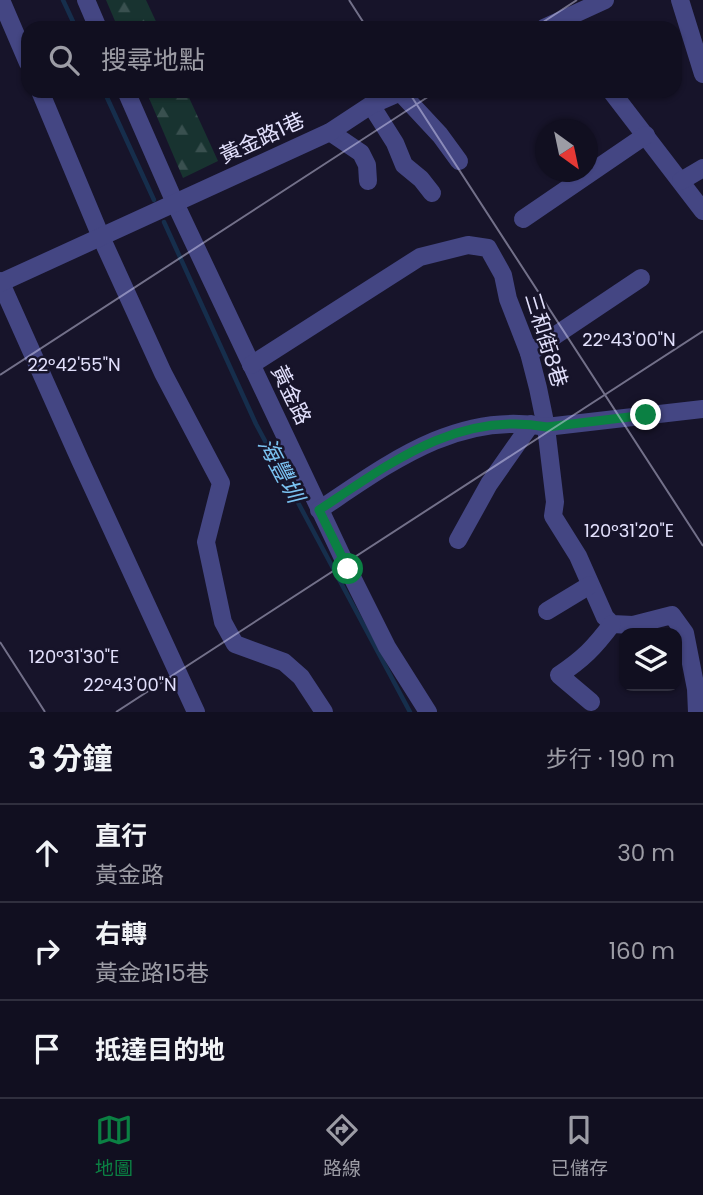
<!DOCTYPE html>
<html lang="zh-TW">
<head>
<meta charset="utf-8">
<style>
  :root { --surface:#110f20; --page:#1a1829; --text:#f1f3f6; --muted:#9c9ca5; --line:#302f3e; --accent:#0b8043 }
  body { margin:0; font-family:Poppins,"Noto Sans TC",sans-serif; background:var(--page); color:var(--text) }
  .controls { position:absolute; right:21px; bottom:21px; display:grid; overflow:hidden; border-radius:14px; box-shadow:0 2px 5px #0004 }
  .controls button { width:63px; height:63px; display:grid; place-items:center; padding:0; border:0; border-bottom:2px solid var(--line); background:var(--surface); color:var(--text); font:35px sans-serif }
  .compass { position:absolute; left:535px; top:119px; width:63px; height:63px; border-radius:50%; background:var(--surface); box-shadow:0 2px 5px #0004; rotate:147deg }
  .stop { position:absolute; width:21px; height:21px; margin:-16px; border:5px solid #0b8043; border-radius:50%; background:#fff }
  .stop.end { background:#0b8043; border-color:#fff; box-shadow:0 2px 7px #0008 }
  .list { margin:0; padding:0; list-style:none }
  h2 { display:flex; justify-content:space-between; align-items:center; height:91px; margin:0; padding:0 28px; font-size:30px }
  h2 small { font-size:23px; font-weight:400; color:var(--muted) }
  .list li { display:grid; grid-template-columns:46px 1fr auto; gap:21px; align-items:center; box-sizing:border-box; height:98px; padding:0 28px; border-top:2px solid var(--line) }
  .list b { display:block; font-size:26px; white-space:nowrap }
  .list p { margin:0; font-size:23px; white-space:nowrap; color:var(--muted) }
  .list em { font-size:23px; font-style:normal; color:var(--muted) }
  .icon { flex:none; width:38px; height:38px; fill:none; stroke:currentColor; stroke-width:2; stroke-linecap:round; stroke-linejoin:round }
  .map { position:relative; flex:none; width:703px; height:712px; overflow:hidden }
  .search { position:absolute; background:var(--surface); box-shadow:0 2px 5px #0004; left:21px; right:21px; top:21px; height:77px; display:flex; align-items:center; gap:18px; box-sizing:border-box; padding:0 24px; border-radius:21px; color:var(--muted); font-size:26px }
  .sheet { height:385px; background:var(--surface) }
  nav { display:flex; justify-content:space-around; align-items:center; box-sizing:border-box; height:98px; border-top:2px solid var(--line); background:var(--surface); font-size:19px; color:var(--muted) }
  nav a { display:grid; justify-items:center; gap:4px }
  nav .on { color:var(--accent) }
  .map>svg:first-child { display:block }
  .forest { fill:url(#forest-firs) }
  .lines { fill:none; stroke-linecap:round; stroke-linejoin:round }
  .stream { stroke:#162e4c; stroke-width:4.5 }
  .minor { stroke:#444683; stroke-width:18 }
  .route { stroke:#0b8043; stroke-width:9 }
  .ticks { fill:none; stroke:#e2e0fc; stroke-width:2; stroke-opacity:0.45 }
  .labels { text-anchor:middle; stroke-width:5; stroke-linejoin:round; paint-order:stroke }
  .street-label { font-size:21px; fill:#e2e0fc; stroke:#17142a }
  .water-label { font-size:23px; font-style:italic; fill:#7ac1f0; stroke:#17142a }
  .ticks-label { font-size:18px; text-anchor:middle; fill:#e2e0fc; stroke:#17142a; stroke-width:5; stroke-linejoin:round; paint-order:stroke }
</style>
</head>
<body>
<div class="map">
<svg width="703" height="712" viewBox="0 0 703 712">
  <defs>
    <pattern id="forest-firs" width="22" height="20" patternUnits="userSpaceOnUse" patternTransform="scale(1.75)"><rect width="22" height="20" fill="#183330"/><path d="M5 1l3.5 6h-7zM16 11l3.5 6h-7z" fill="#39504f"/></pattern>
  </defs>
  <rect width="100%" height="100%" fill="#17142a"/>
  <g class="forest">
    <polygon points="106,0 146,0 159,28 118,28"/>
    <polygon points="146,91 186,91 218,161 183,178"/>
  </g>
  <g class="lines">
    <g class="stream">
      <polyline points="63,0 76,28"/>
      <polyline points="104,91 154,200"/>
      <polyline points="164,222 256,424 410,712"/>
    </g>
    <g class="minor">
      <polyline points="1,0 28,63"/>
      <polyline points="86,0 98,28"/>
      <polyline points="680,0 703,74"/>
      <polyline points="544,28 605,0"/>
      <polyline points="40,91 101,237 163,373 221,483 206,542 223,622 235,644 284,662 301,677 324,712"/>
      <polyline points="126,91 175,203 348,569 387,647 428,712"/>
      <polyline points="611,91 703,211"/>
      <polyline points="400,92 440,135 459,161"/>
      <polyline points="371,105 395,143 404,165 421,179 432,193"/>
      <polyline points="330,132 361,153 367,165 368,181"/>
      <polyline points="681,181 703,168"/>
      <polyline points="523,219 646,135"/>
      <polyline points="0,281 80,460 196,712"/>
      <polyline points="0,283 330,132 371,105 403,91"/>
      <polyline points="529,353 641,278"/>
      <polyline points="251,365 420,257 468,245 488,248 503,275 508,299 529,353 538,388 546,427 555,502 553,516 578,556 605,617 612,624 633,625 672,615 685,633 696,689 697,712"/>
      <path d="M319,510C388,464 458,410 546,427L703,409"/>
      <polyline points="458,540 489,484 531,424"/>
      <polyline points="547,611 590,585"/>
      <path d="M591,702L559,675C583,659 594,648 612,624"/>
    </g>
  </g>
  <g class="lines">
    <path class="route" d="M348,569L319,510C389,464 458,410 547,427L646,415"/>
  </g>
  <path class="ticks" d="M349,0L367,28M534,28L577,0M408,91L703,546M0,375L437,91M0,642L45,712M116,712L703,331"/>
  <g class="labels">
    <g class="street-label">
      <text transform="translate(262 138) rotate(-25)" y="7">黃金路1巷</text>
      <text transform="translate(546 340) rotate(73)" y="7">三和街8巷</text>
      <text transform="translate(291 395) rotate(64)" y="7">黃金路</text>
    </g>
    <g class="water-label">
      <text transform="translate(281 470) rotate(62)" y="8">海豐圳</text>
    </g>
  </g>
  <g class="ticks-label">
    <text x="629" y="346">22°43'00"N</text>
    <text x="74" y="371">22°42'55"N</text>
    <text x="629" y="537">120°31'20"E</text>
    <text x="74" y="663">120°31'30"E</text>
    <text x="130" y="691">22°43'00"N</text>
  </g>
</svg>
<div class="controls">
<button><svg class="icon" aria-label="layers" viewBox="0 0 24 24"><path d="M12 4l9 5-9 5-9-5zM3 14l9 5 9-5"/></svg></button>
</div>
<svg class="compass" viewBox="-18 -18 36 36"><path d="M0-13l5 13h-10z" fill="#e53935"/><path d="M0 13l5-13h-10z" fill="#9c9ca5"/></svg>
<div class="stop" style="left:348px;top:569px"></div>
<div class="stop end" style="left:646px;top:415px"></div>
<div class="search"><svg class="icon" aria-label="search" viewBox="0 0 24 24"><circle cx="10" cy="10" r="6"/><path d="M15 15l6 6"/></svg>搜尋地點</div>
</div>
<section class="sheet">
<h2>3 分鐘<small>步行 · 190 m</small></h2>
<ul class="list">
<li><svg class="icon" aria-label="ahead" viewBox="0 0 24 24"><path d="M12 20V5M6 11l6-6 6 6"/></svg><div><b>直行</b><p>黃金路</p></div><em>30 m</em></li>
<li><svg class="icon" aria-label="right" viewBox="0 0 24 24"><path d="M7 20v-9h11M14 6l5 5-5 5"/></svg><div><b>右轉</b><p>黃金路15巷</p></div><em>160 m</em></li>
<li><svg class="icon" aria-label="arrive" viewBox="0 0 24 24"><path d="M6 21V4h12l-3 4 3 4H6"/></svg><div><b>抵達目的地</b></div></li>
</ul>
</section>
<nav>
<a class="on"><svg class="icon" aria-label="map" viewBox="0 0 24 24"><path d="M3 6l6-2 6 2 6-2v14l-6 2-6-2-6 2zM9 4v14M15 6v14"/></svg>地圖</a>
<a><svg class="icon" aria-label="directions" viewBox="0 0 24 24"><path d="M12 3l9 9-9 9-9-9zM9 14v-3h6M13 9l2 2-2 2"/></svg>路線</a>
<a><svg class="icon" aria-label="saved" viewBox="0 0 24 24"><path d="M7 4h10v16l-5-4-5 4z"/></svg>已儲存</a>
</nav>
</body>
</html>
